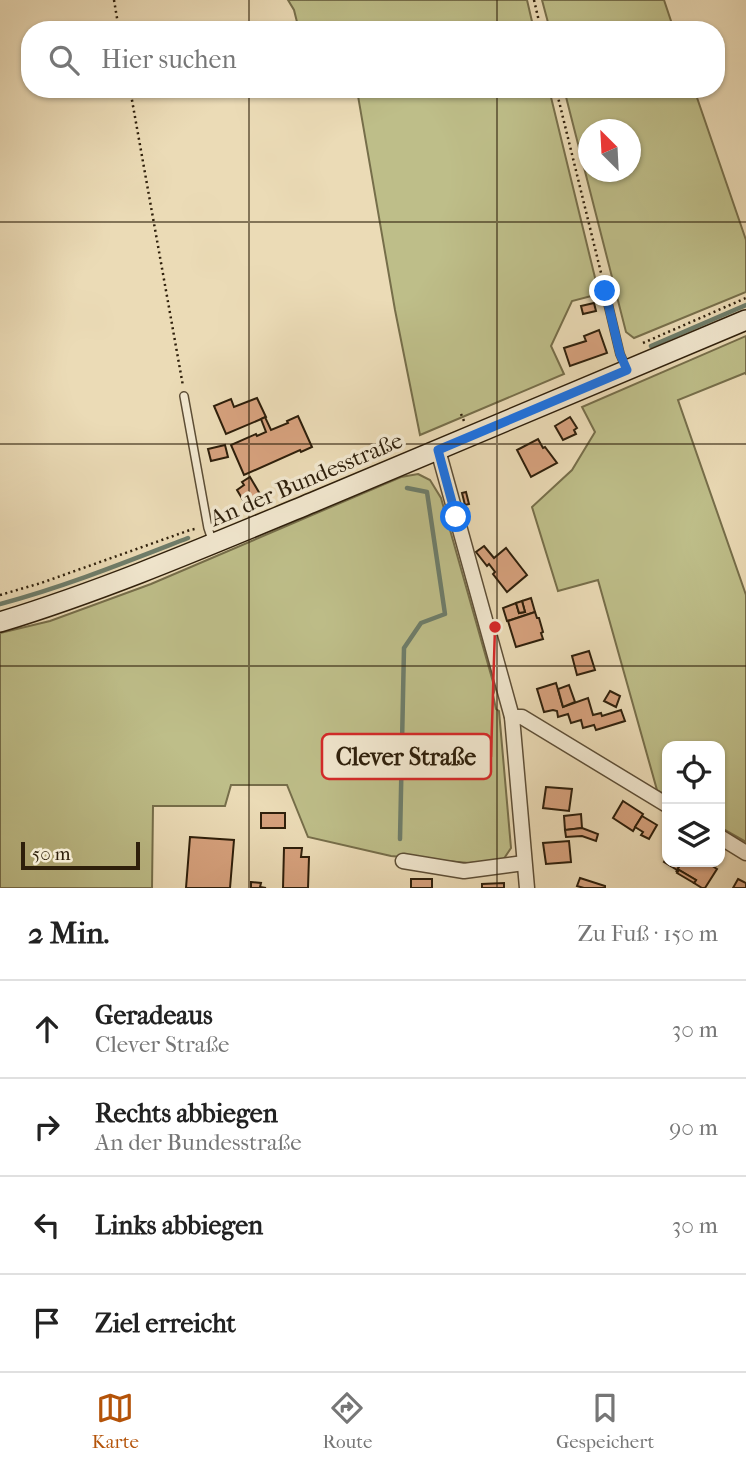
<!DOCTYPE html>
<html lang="de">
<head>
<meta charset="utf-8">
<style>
  :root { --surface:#fff; --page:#f6f6f6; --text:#222; --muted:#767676; --line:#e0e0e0; --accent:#b45309 }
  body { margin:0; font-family:"IM FELL French Canon",serif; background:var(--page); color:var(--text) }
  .controls { position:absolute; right:21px; bottom:21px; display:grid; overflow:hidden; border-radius:14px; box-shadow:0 2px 5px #0004 }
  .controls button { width:63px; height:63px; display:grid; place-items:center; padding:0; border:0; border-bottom:2px solid var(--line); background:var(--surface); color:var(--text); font:35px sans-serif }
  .compass { position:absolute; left:578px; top:119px; width:63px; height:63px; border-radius:50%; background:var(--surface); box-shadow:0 2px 5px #0004; rotate:336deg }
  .scale { position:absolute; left:21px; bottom:18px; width:119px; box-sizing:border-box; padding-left:7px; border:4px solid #2e1f0b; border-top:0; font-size:19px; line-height:24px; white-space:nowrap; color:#2e1f0b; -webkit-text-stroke:5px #f2e8d0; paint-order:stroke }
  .stop { position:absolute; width:21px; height:21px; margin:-16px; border:5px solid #1a73e8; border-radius:50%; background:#fff }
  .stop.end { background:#1a73e8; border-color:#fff; box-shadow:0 2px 7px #0008 }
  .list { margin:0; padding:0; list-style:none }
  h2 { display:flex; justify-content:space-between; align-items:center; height:91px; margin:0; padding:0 28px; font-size:30px }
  h2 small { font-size:23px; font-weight:400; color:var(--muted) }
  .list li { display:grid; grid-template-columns:46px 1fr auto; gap:21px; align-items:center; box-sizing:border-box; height:98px; padding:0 28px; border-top:2px solid var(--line) }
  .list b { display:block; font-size:26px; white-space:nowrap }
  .list p { margin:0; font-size:23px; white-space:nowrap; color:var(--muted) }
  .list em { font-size:23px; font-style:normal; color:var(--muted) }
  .icon { flex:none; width:38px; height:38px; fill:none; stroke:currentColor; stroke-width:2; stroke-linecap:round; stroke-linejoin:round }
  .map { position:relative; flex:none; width:746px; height:888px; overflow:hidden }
  .search { position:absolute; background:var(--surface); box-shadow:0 2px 5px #0004; left:21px; right:21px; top:21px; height:77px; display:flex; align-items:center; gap:18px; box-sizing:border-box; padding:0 24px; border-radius:28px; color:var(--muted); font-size:26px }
  .sheet { height:483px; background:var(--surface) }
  nav { display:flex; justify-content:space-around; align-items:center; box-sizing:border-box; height:98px; border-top:2px solid var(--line); background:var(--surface); font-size:19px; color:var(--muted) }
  nav a { display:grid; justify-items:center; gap:4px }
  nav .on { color:var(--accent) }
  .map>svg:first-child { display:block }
  .green { fill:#bebe89; stroke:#766e4a; stroke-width:2; fill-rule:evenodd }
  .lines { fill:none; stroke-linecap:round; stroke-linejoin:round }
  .stream { stroke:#6e7d6a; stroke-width:4.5 }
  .building { fill:#d6a17d; stroke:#2e1f0b; stroke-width:2 }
  .lane-casing { stroke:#5d4e36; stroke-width:10 }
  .street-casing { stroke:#5d4e36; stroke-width:17 }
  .secondary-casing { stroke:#2e1f0b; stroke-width:22 }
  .path { stroke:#2e1f0b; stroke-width:2.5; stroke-dasharray:2 3.5; stroke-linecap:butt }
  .lane { stroke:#f2e8d0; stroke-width:7 }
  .street { stroke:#f2e8d0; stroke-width:14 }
  .secondary { stroke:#f2e8d0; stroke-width:19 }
  .route { stroke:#1a73e8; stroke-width:9 }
  .grid { fill:none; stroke:#2e1f0b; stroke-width:2; stroke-opacity:0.55 }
  .labels { text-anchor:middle; stroke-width:7; stroke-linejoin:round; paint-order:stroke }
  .street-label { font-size:23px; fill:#2e1f0b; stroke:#f2e8d0 }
  .leader { fill:none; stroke:#d62828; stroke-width:2.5 }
  .callout-dot { fill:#d62828; stroke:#f2e8d0; stroke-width:2.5 }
  .callout { fill:#f2e8d0; stroke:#d62828; stroke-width:2.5 }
  .callout-label { font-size:24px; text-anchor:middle; font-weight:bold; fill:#2e1f0b }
</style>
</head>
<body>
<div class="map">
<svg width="746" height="888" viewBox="0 0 746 888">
  <rect width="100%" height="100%" fill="#ebdbb6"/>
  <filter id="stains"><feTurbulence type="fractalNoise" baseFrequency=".00286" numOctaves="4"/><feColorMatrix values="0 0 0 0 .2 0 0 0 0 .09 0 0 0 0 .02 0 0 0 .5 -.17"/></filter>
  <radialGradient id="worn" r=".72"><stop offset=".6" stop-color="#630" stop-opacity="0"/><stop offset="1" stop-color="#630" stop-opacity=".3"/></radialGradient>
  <g class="green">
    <polygon points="288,0 527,0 534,30 299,30 294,10"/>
    <polygon points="542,0 664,0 674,30 550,30"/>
    <polygon points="314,89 549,89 599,294 572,301 551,346 564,374 420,435 395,310 357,90 315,95"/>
    <path d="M564,89H694L746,240V292L634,338L626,332ZM588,130H630V172H588Z"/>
    <polygon points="746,336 746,374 745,373 678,400 746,595 746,842 720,827 720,746 667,746 667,796 657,790 598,580 558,591 532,507 572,470 595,432 582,407"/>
    <polygon points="418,474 430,480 441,498 495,689 493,695 496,709 499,711 511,848 503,860 469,863 391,856 308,837 287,785 231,785 225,806 153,806 152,888 0,888 0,633 50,621 151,584 401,477"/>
  </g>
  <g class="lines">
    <g class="stream">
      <polyline points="651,346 746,305"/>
      <path d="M0,604C64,587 126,562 188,538"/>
      <polyline points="400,839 404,648 421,623 445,614 427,492 407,488"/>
    </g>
  </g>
  <g class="building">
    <polygon points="594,303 596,311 583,314 581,306"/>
    <polygon points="599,330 607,353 570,366 564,348 586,341 584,336"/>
    <polygon points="257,398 266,417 226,434 214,406 231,399 234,407"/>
    <polygon points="298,416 312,447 301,452 300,450 244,475 231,445 256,434 257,436 266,432 261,419 265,417 271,430 288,423 287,421"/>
    <polygon points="570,417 577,428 574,430 576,434 563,440 555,426"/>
    <polygon points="538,439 543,448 545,447 557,463 531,477 517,450"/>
    <polygon points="225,445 228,457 211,461 208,449"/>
    <polygon points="250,477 264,501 249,510 237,490 244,485 242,482"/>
    <polygon points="466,492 469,504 465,505 462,493"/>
    <polygon points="484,546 494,558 506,548 527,575 507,592 493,574 495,572 489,564 487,566 476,552"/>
    <polygon points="531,598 535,612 507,621 503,608 516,603 519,613 525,612 522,601"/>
    <polygon points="522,601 525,612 519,613 516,603"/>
    <polygon points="535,612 537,618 539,618 543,632 541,633 543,639 516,647 508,621"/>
    <polygon points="589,651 595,670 577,675 572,656"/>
    <polygon points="556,683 563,707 588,698 593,715 601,713 602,716 621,710 625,721 596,730 594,725 583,728 581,720 571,723 568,714 558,717 557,711 553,710 544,712 537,689"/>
    <polygon points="569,685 575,702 563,707 558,689"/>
    <polygon points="610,691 620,696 616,707 604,701"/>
    <polygon points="546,787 572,789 569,811 543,808"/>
    <polygon points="623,801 643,814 633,831 613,818"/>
    <rect x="261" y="813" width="24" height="15"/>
    <polygon points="581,814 582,828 565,830 564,816"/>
    <polygon points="642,816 657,825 649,839 641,835 643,832 635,827"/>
    <polygon points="582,828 598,834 596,841 582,836 566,837 565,830"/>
    <polygon points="190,837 234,840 230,888 186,888"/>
    <polygon points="569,841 571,862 546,864 543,843"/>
    <polygon points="284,848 302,848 301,857 309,857 308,888 283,888"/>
    <polygon points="667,857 667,862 682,862 677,870 664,862"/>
    <polygon points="682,862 706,862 717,869 705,888 702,888 694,883 696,880 679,870 676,872"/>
    <polygon points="679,870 696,880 694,883 677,873"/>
    <polygon points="580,878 605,886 605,888 584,888 577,886"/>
    <rect x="411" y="879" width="21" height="9"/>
    <polygon points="738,879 746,883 746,888 733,888"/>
    <polygon points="251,882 261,883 260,887 266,888 251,888"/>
    <polygon points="504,883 504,888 482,888 482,884"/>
  </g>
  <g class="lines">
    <defs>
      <g id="lane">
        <polyline points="605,291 620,354 627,370"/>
        <polyline points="184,396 208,528 213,543"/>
      </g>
      <g id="street">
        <polyline points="438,450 512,717 527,888"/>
        <polyline points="512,717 522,717 667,805"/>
        <polyline points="720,837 746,853"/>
        <polyline points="403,861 464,871 524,863"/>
      </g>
      <path id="secondary" d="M0,622C108,589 212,544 316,501C460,441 603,380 746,320"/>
    </defs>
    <use href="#lane" class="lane-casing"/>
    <use href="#street" class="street-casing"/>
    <use href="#secondary" class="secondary-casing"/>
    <g class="path">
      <polyline points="114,0 119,30"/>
      <polyline points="534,0 541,30"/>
      <polyline points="130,89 183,386"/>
      <polyline points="556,89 603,281"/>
      <polyline points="643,343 746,298"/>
      <polyline points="461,414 464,421"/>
      <polyline points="0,595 41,583 190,530 195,529"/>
    </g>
    <use href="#lane" class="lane"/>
    <use href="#street" class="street"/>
    <use href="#secondary" class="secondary"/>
  </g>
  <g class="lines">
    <polyline class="route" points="456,517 438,450 627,370 620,354 605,291"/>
  </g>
  <path class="grid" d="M249,0V30M497,0V30M249,89V888M497,89V888M0,222H746M0,444H746M0,666H746"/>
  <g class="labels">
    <g class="street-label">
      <text transform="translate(306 479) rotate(-23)" y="8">An der Bundesstraße</text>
    </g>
  </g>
  <path class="leader" d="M495 627L491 757"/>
  <circle class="callout-dot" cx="495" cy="627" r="7"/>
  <rect class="callout" x="322" y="734" width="169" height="45" rx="7"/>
  <g class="callout-label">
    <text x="406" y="765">Clever Straße</text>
  </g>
  <rect width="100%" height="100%" filter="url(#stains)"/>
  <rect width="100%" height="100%" fill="url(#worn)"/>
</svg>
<div class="controls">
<button><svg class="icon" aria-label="locate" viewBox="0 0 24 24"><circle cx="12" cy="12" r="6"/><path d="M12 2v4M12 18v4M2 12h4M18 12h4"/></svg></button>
<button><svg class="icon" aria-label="layers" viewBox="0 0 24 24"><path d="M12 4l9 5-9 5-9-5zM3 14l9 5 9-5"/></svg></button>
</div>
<svg class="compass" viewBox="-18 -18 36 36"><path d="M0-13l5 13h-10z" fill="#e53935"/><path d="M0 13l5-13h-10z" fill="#767676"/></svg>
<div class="scale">50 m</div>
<div class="stop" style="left:456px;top:517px"></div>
<div class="stop end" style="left:605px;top:291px"></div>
<div class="search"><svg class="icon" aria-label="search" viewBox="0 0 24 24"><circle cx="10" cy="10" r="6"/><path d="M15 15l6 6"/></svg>Hier suchen</div>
</div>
<section class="sheet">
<h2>2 Min.<small>Zu Fuß · 150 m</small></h2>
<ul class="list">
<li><svg class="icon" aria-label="ahead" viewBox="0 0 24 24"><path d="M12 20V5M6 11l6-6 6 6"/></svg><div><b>Geradeaus</b><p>Clever Straße</p></div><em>30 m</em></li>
<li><svg class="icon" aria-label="right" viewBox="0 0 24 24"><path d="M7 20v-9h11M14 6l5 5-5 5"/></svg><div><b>Rechts abbiegen</b><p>An der Bundesstraße</p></div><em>90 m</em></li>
<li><svg class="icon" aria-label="left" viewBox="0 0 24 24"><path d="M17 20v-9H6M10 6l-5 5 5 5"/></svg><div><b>Links abbiegen</b></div><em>30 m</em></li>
<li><svg class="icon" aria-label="arrive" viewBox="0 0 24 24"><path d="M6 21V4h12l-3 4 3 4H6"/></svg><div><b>Ziel erreicht</b></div></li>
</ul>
</section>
<nav>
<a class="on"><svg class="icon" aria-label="map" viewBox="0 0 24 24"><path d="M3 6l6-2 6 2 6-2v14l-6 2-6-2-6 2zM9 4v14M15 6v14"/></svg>Karte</a>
<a><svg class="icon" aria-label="directions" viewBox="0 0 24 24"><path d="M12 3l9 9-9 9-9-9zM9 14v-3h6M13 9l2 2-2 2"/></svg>Route</a>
<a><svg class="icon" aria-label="saved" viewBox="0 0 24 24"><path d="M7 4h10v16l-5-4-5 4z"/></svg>Gespeichert</a>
</nav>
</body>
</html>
